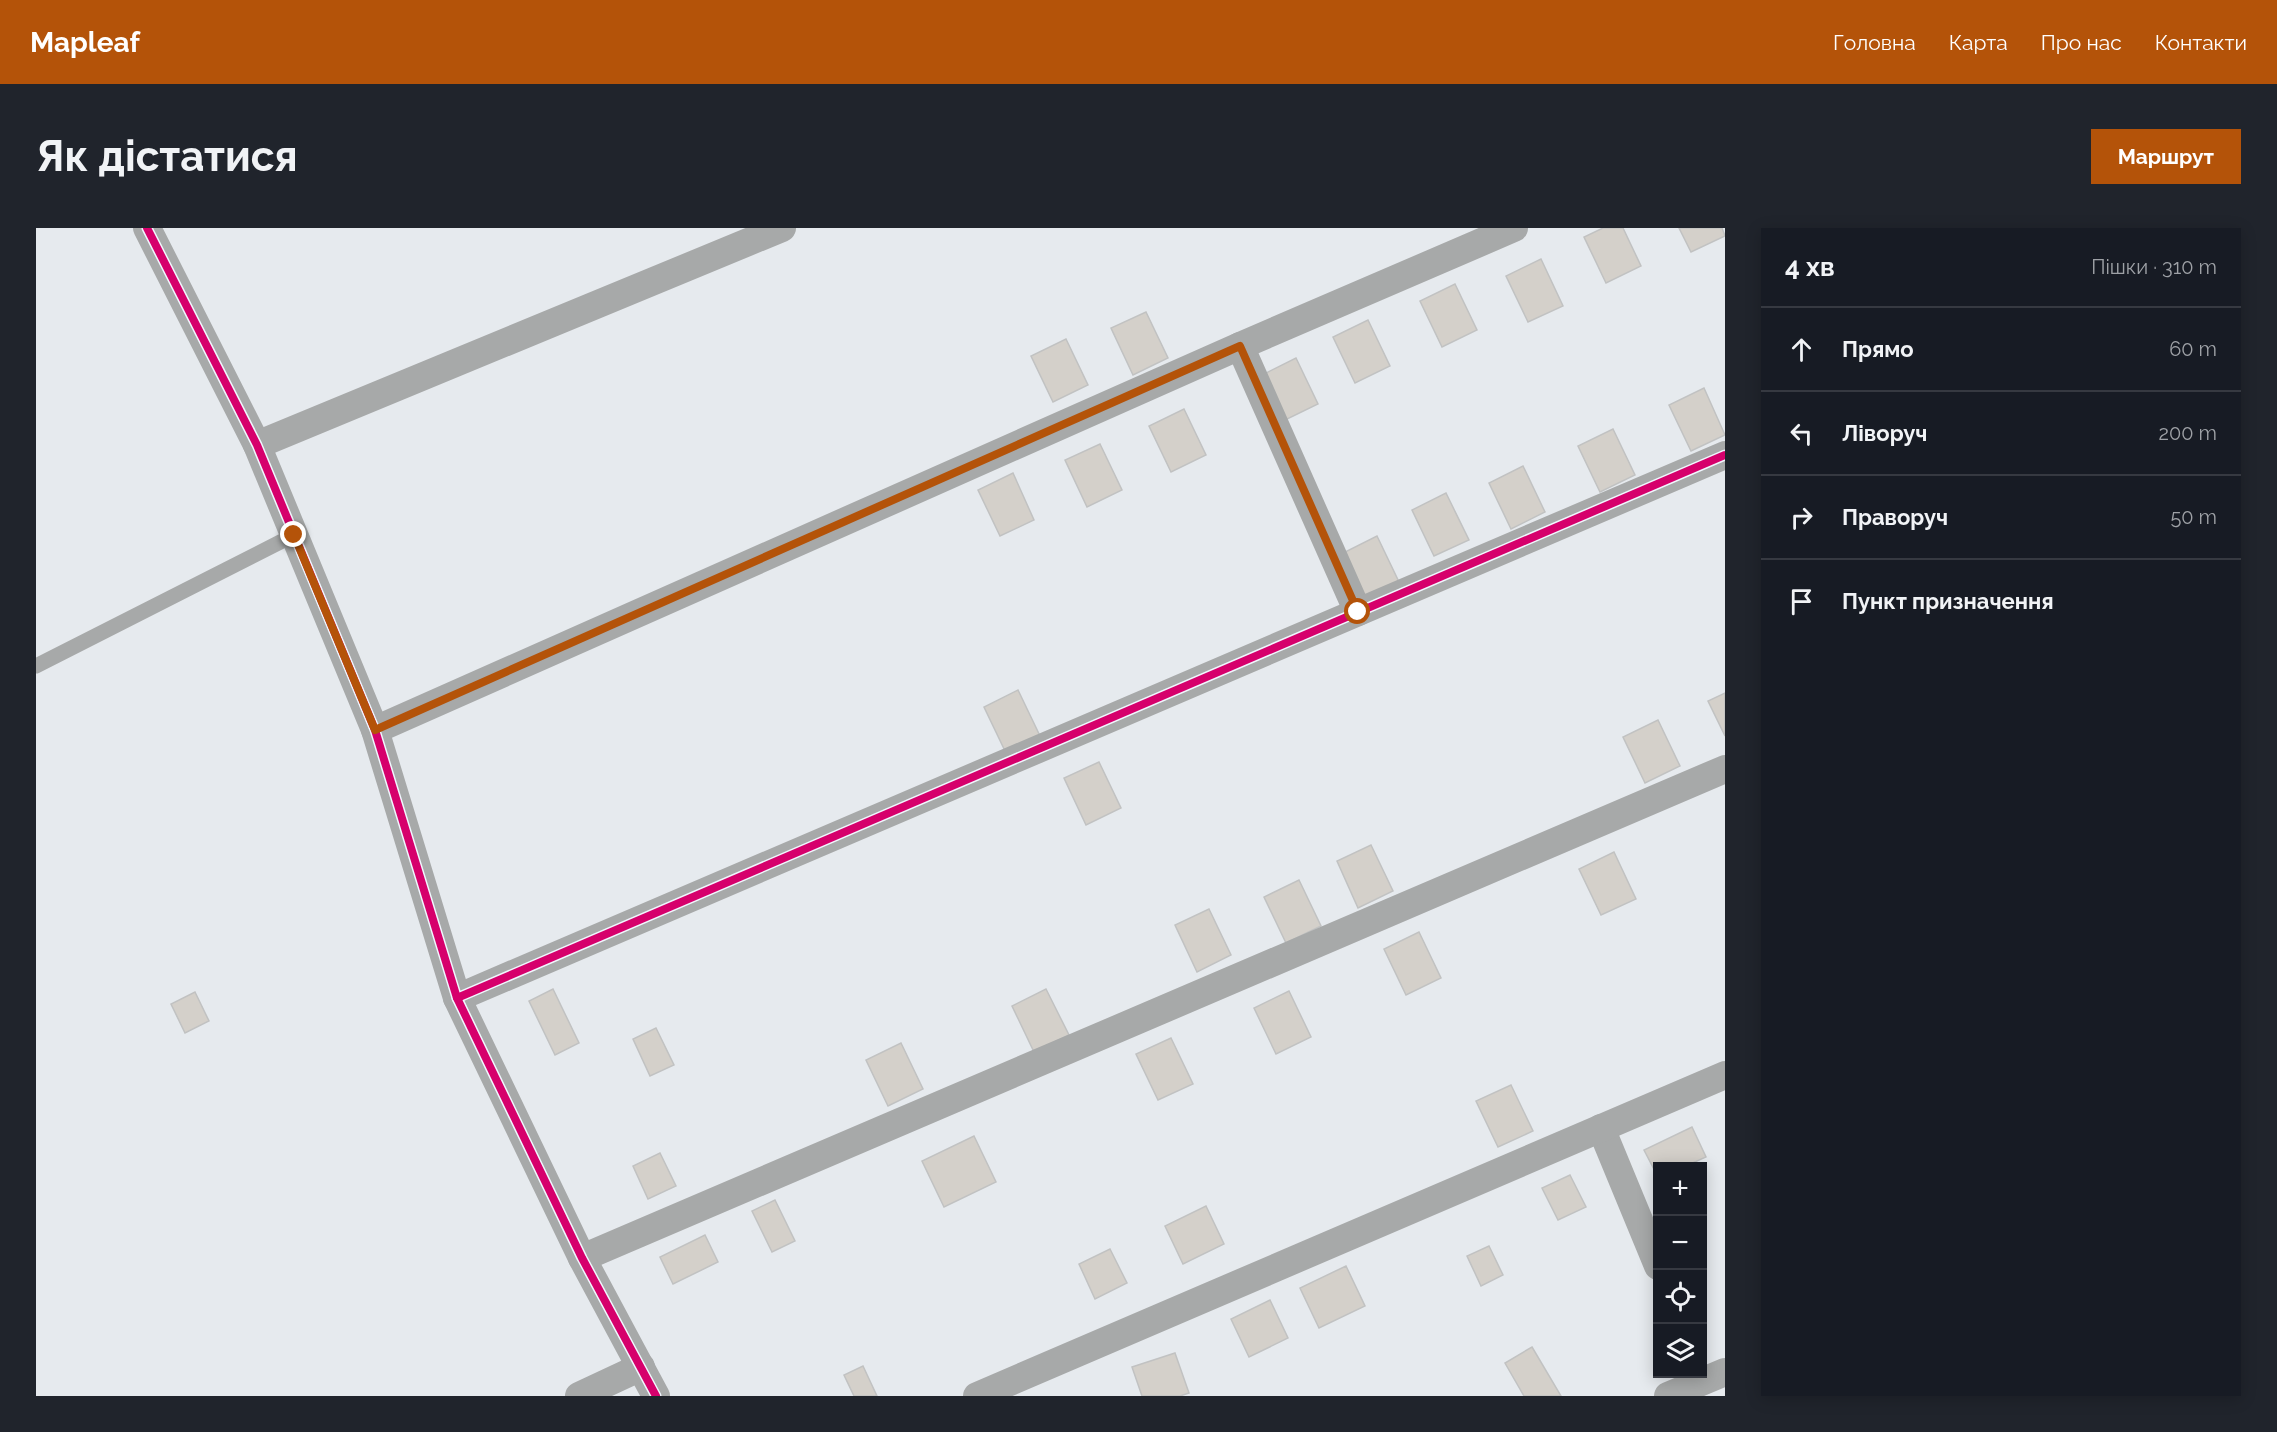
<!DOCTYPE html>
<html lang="uk">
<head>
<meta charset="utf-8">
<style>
  :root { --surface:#171b24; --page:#20242c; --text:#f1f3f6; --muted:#9ea1a6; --line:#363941; --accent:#b45309 }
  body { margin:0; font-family:Raleway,sans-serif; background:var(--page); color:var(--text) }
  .controls { position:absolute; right:18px; bottom:18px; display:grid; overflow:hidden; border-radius:0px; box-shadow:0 3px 15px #0003 }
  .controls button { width:54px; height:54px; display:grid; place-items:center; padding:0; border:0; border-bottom:2px solid var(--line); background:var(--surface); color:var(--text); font:30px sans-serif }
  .stop { position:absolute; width:18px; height:18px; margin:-14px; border:4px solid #b45309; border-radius:50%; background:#fff }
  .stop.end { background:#b45309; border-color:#fff; box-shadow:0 2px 6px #0008 }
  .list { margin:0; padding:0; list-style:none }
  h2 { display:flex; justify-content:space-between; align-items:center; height:78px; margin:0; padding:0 24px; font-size:26px }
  h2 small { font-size:20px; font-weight:400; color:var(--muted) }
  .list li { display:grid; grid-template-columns:39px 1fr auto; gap:18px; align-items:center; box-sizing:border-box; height:84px; padding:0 24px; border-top:2px solid var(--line) }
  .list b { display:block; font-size:22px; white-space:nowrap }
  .list em { font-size:20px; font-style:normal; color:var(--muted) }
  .icon { flex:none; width:33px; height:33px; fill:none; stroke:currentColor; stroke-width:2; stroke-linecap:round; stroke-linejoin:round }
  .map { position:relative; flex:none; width:1689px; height:1168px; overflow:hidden; border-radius:0px }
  header { display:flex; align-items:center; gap:36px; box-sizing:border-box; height:84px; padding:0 30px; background:var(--accent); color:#fff }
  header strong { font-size:28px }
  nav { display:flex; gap:33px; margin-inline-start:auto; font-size:21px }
  .intro { display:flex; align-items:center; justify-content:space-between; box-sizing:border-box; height:144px; padding:0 36px }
  h1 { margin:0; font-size:42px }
  .button { padding:15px 27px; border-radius:0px; background:var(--accent); color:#fff; font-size:21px; font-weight:700 }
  main { display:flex; gap:36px; padding:0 36px }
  aside { flex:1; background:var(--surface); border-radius:0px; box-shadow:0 3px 15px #0003 }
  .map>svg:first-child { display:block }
  .building { fill:#d4d0ca; stroke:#c1c2c2; stroke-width:1.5 }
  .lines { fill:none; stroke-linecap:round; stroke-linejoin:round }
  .service { stroke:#a7a9a9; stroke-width:15 }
  .minor { stroke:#a7a9a9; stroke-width:28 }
  .cycleway-casing { stroke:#f0f7fe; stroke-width:11 }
  .cycleway { stroke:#d6006c; stroke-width:8 }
  .route { stroke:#b45309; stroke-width:8 }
</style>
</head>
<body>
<header>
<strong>Mapleaf</strong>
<nav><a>Головна</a><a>Карта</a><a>Про нас</a><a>Контакти</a></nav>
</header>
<div class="intro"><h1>Як дістатися</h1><a class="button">Маршрут</a></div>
<main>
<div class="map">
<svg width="1689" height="1168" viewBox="0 0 1689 1168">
  <rect width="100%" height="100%" fill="#e6eaee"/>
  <g class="building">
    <polygon points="1567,0 1587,0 1605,38 1570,55 1548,9"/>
    <polygon points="1643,0 1686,0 1689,8 1655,24"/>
    <polygon points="1505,31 1527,78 1492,94 1470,48"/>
    <polygon points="1419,56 1441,102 1406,119 1384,73"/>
    <polygon points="1110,84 1132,130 1097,147 1075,100"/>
    <polygon points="1332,92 1354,138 1319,155 1297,109"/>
    <polygon points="1030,111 1052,157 1017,174 995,128"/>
    <polygon points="1260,130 1282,176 1247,193 1226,147"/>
    <polygon points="1668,160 1689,207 1655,223 1633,177"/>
    <polygon points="1148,181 1170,227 1135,244 1113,198"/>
    <polygon points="1577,201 1599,247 1564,264 1542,218"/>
    <polygon points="1064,216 1086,262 1051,279 1029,232"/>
    <polygon points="1487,238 1509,284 1475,301 1453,255"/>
    <polygon points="977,245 998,292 964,308 942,262"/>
    <polygon points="1410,265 1433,312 1398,328 1376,282"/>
    <polygon points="1341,308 1363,354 1328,371 1307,325"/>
    <polygon points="982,462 1004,508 970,525 948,479"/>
    <polygon points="1689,465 1689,508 1672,473"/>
    <polygon points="1622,492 1644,538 1609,555 1587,509"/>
    <polygon points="1063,534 1085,580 1050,597 1028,550"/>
    <polygon points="1335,617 1357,663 1322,680 1301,633"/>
    <polygon points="1578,624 1600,671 1565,687 1543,641"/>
    <polygon points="1263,652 1285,698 1250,715 1228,669"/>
    <polygon points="1173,681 1195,727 1161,744 1139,697"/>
    <polygon points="1383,704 1405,750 1370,767 1348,721"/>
    <polygon points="517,761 543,815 519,827 493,773"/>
    <polygon points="1010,761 1033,807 998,824 976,778"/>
    <polygon points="1253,763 1275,809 1240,826 1218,780"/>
    <polygon points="159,764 173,793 149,805 135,776"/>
    <polygon points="620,800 638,837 614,848 597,811"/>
    <polygon points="1135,810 1157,856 1122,872 1100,826"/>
    <polygon points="865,815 887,861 852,878 830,832"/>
    <polygon points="1475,857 1497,903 1462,919 1440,873"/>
    <polygon points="1656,899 1670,929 1650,938 1622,938 1622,949 1608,922"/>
    <polygon points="938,908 960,954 908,979 886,933"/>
    <polygon points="624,925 640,958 612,971 597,938"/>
    <polygon points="1534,947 1550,979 1522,992 1506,960"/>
    <polygon points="739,972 759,1013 736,1024 716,983"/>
    <polygon points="1170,978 1188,1016 1147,1036 1129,998"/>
    <polygon points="669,1007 682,1034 637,1056 624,1029"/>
    <polygon points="1453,1018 1467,1047 1445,1058 1431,1028"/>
    <polygon points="1074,1021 1091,1055 1059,1071 1043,1036"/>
    <polygon points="1310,1038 1329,1078 1283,1100 1264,1060"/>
    <polygon points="1234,1072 1252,1110 1213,1129 1195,1091"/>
    <polygon points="1496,1119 1525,1168 1488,1168 1469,1135"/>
    <polygon points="1139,1125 1153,1165 1144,1168 1106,1168 1096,1139"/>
    <polygon points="827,1138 841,1168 818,1168 808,1147"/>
  </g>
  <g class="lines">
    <polyline class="service" points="0,438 258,307"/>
    <g class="minor">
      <polyline points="111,0 221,217 339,502 421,770 546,1030 620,1168"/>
      <polyline points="1204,118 1322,384"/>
      <polyline points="221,217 746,0"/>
      <polyline points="339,502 1204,118 1478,0"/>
      <polyline points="421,770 1689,227"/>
      <polyline points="1565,900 1622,1038"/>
      <polyline points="546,1030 1689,541"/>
      <polyline points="543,1168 605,1139"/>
      <polyline points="941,1168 1689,847"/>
      <polyline points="1632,1168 1689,1144"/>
    </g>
    <defs>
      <g id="cycleway">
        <polyline points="111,0 221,217 339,502 421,770 546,1030 620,1168"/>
        <polyline points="421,770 1689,227"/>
      </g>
    </defs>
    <use href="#cycleway" class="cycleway-casing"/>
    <use href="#cycleway" class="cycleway"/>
  </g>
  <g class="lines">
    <polyline class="route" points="258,307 339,502 1204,118 1322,384"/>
  </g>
</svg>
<div class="controls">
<button>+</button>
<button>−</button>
<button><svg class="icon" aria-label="locate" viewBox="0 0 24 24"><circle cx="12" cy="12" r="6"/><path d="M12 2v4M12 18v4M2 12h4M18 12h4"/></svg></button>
<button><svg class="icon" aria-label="layers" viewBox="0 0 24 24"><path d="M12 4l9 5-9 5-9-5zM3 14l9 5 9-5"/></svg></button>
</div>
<div class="stop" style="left:1322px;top:384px"></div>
<div class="stop end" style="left:258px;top:307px"></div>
</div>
<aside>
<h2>4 хв<small>Пішки · 310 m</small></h2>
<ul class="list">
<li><svg class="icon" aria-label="ahead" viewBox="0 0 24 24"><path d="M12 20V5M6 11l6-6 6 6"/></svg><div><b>Прямо</b></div><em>60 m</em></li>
<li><svg class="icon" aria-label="left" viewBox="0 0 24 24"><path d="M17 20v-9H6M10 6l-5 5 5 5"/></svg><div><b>Ліворуч</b></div><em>200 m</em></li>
<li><svg class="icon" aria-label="right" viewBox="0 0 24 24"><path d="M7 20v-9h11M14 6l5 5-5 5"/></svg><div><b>Праворуч</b></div><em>50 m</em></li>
<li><svg class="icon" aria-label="arrive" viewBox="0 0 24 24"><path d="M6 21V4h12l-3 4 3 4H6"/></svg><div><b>Пункт призначення</b></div></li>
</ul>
</aside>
</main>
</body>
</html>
